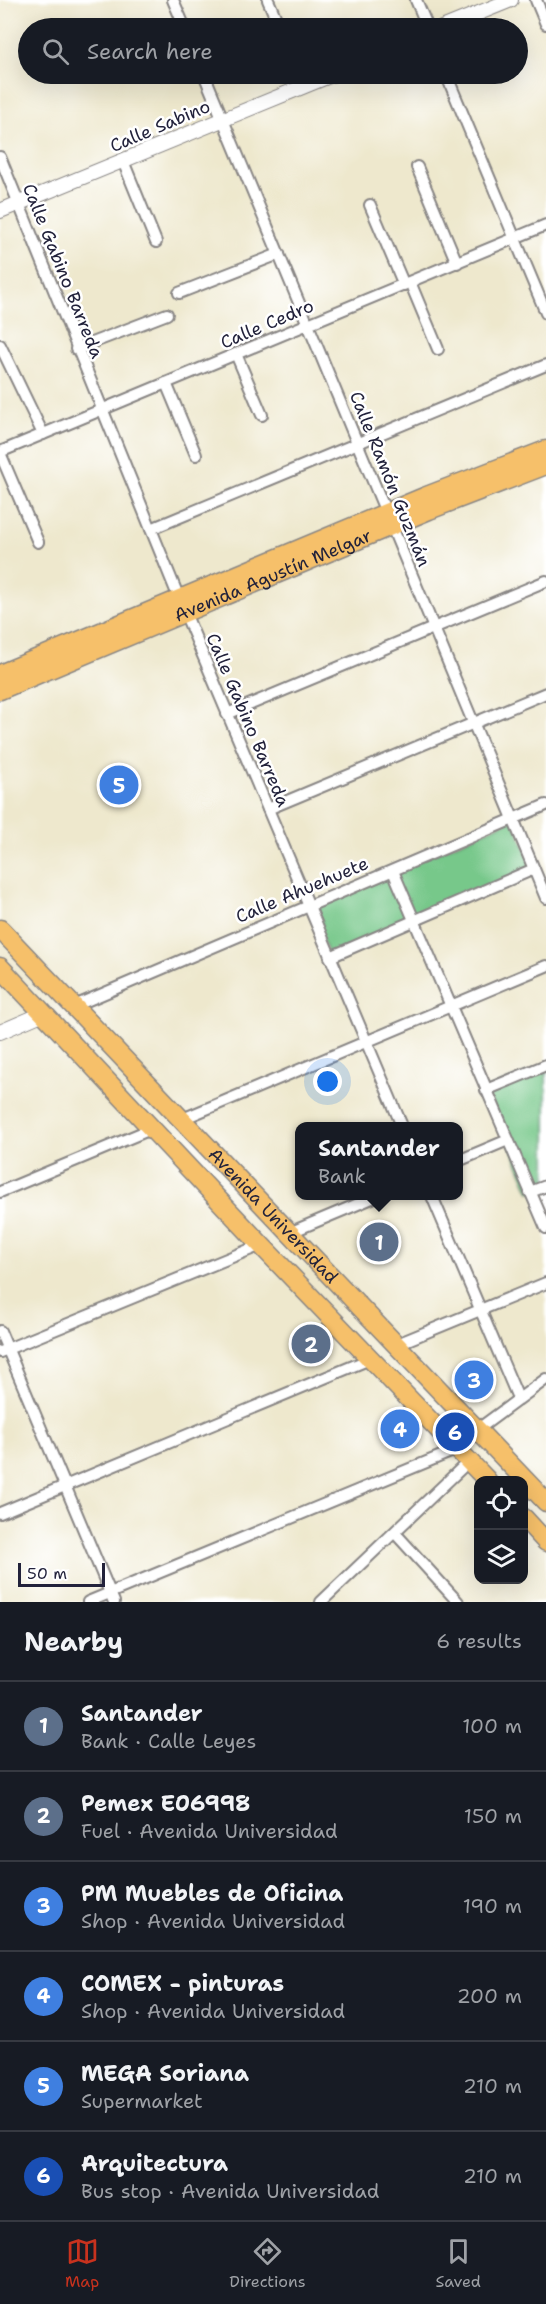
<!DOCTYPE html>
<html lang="en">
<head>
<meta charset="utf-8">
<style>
  :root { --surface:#171b24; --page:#20242c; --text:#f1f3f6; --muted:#9ea1a6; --line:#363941; --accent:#c8321e }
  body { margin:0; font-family:"Shantell Sans",sans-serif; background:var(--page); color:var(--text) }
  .controls { position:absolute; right:18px; bottom:18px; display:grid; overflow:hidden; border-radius:12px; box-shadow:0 6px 24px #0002 }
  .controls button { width:54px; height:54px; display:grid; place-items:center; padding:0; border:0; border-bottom:2px solid var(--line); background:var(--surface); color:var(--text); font:30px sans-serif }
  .scale { position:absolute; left:18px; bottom:15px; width:87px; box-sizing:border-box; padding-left:6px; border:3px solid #22223b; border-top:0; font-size:16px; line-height:21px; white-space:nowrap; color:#22223b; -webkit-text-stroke:4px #fff; paint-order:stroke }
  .you { position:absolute; left:328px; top:1082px; width:21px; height:21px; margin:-15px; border:4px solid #fff; border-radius:50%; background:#1a73e8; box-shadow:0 0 0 9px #1a73e833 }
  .badge { display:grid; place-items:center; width:39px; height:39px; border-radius:50%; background:var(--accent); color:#fff; font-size:20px; font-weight:700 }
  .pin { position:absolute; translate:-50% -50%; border:3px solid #fff; box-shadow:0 2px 6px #0006 }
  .popup { position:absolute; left:295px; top:1122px; width:168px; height:78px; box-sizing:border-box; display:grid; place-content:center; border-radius:12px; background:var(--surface); filter:drop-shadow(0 2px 4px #0005); font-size:20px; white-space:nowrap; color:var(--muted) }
  .popup b { font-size:22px; color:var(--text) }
  .popup::after { content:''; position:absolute; left:50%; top:100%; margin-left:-12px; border:12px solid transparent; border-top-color:var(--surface) }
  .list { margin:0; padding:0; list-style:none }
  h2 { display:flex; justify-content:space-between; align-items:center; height:78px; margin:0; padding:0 24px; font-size:26px }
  h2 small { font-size:20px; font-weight:400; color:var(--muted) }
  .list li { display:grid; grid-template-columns:39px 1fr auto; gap:18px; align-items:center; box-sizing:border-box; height:90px; padding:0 24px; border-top:2px solid var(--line) }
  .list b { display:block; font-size:22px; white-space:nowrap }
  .list p { margin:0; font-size:20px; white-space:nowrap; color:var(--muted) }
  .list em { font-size:20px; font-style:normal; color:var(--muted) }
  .icon { flex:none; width:33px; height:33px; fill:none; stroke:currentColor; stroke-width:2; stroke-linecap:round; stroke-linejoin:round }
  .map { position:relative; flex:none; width:546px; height:1602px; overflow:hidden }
  .search { position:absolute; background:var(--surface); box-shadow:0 6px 24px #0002; left:18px; right:18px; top:18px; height:66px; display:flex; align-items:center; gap:15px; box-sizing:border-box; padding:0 21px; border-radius:33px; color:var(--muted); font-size:22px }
  .sheet { height:618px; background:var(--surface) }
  nav { display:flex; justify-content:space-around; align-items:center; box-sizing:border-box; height:84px; border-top:2px solid var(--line); background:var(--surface); font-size:16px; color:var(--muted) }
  nav a { display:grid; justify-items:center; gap:3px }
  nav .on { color:var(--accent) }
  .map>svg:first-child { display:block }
  .green { fill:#77c88a; stroke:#4c7562; stroke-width:1.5 }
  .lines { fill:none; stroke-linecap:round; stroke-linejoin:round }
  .minor-casing { stroke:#888584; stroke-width:14 }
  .tertiary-casing { stroke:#888584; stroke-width:16 }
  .primary-casing { stroke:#888584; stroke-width:21 }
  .minor { stroke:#fff; stroke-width:10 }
  .tertiary { stroke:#fff; stroke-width:14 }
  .primary { stroke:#f6c06b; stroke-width:18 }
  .labels { text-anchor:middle; stroke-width:5; stroke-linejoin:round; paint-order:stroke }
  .street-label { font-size:18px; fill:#22223b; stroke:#fff }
</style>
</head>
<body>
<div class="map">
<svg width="546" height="1602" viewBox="0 0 546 1602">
  <rect width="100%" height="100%" fill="#fff"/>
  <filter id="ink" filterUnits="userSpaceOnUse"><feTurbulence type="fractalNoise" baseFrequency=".0167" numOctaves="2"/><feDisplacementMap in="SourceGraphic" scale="12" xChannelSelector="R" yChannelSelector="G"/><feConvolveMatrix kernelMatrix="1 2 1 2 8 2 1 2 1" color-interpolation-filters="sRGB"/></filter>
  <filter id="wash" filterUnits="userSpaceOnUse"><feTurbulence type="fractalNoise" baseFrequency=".008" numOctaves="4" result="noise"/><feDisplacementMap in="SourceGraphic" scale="24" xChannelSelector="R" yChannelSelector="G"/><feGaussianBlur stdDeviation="1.35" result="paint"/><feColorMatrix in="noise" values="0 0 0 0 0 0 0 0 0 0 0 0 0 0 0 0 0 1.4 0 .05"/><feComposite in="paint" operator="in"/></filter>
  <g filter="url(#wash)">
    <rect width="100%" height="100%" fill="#eee8cd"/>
    <g class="green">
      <polygon points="513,819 534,869 330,957 308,908"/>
      <polygon points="546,1065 546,1186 530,1192 486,1090"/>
    </g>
  </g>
  <g filter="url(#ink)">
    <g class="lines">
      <defs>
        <g id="minor">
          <polyline points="173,0 185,28"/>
          <polyline points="268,0 280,28"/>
          <polyline points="416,0 428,28"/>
          <polyline points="536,0 546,24"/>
          <polyline points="204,74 546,898"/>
          <polyline points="299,74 305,86"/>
          <polyline points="446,74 546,313"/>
          <polyline points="0,157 185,613 402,1126"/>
          <polyline points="123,161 156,242"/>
          <polyline points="417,167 457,263"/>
          <polyline points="370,205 404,285"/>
          <polyline points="410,282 438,349"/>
          <polyline points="179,293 279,254"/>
          <polyline points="0,345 43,434"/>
          <polyline points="76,349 167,314"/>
          <polyline points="236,354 262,415"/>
          <polyline points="166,383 196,455"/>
          <polyline points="0,452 546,225"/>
          <polyline points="0,453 38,542"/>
          <polyline points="151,529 546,365"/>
          <polyline points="227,714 546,581"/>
          <polyline points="268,809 546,693"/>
          <polyline points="393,871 546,1228"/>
          <polyline points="330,957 534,869"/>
          <polyline points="72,1007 546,805"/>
          <polyline points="486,1090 546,1065"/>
          <polyline points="180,1120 546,966"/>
          <polyline points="458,1161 508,1140"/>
          <polyline points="0,1192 151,1129"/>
          <polyline points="530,1192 546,1186"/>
          <polyline points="432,1196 518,1398"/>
          <polyline points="289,1233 377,1196"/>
          <polyline points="0,1331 114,1602"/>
          <polyline points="395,1345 546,1283"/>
          <polyline points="0,1352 261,1245"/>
          <polyline points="477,1430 546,1379"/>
          <polyline points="0,1513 370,1359"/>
          <polyline points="395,1533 458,1602"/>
          <polyline points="88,1602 458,1449"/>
          <polyline points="321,1602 469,1461"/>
        </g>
        <g id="tertiary">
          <polyline points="442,28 511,0"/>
          <polyline points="0,211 334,74"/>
          <polyline points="0,1032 44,1013"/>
        </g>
        <g id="primary">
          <polyline points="0,674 424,497 546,450"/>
          <path id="s1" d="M0,690L429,510L546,465"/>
          <path id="s2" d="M0,929L546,1502"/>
          <polyline points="0,967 261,1245 487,1480"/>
          <polyline points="524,1518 546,1542"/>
        </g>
      </defs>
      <use href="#minor" class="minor-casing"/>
      <use href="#tertiary" class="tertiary-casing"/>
      <use href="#primary" class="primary-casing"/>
      <use href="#minor" class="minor"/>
      <use href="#tertiary" class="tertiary"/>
      <use href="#primary" class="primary"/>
    </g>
  </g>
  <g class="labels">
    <g class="street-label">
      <text transform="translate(160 126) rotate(-23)" y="6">Calle Sabino</text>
      <text transform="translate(63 271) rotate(68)" y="6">Calle Gabino Barreda</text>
      <text transform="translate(267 324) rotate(-23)" y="6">Calle Cedro</text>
      <text transform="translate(390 479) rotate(68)" y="6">Calle Ramón Guzmán</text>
      <text dy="6" stroke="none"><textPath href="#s1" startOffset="296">Avenida Agustín Melgar</textPath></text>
      <text transform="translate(248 720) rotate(67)" y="6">Calle Gabino Barreda</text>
      <text transform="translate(302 890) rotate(-23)" y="6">Calle Ahuehuete</text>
      <text dy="6" stroke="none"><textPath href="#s2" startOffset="396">Avenida Universidad</textPath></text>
    </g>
  </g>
</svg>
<div class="controls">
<button><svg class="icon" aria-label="locate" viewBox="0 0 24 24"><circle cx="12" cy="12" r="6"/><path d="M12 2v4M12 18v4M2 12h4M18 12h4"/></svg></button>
<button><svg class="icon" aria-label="layers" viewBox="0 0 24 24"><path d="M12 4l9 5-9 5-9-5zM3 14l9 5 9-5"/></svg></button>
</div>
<div class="scale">50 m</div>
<div class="you"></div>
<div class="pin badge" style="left:379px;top:1242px;background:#5c6f8a">1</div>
<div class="popup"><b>Santander</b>Bank</div>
<div class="pin badge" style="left:311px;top:1344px;background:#5c6f8a">2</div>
<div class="pin badge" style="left:474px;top:1380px;background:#3f7fe0">3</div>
<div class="pin badge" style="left:400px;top:1429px;background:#3f7fe0">4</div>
<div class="pin badge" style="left:119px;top:785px;background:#3f7fe0">5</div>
<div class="pin badge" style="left:455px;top:1432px;background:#1a4fb4">6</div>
<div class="search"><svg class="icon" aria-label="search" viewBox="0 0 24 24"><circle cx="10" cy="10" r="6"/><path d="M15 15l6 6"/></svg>Search here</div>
</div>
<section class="sheet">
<h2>Nearby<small>6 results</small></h2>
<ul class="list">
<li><span class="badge" style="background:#5c6f8a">1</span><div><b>Santander</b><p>Bank · Calle Leyes</p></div><em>100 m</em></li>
<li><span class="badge" style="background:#5c6f8a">2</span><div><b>Pemex E06998</b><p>Fuel · Avenida Universidad</p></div><em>150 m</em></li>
<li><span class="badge" style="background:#3f7fe0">3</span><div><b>PM Muebles de Oficina</b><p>Shop · Avenida Universidad</p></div><em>190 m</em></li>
<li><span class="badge" style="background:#3f7fe0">4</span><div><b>COMEX - pinturas</b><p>Shop · Avenida Universidad</p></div><em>200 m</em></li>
<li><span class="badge" style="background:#3f7fe0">5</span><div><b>MEGA Soriana</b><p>Supermarket</p></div><em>210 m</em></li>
<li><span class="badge" style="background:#1a4fb4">6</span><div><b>Arquitectura</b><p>Bus stop · Avenida Universidad</p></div><em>210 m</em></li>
</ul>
</section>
<nav>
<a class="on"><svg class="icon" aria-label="map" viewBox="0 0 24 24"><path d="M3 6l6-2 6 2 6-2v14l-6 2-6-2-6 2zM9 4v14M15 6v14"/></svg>Map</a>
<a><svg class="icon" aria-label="directions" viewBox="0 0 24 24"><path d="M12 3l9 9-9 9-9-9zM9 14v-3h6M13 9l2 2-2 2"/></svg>Directions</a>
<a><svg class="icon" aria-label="saved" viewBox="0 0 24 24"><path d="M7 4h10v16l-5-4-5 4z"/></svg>Saved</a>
</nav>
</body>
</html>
